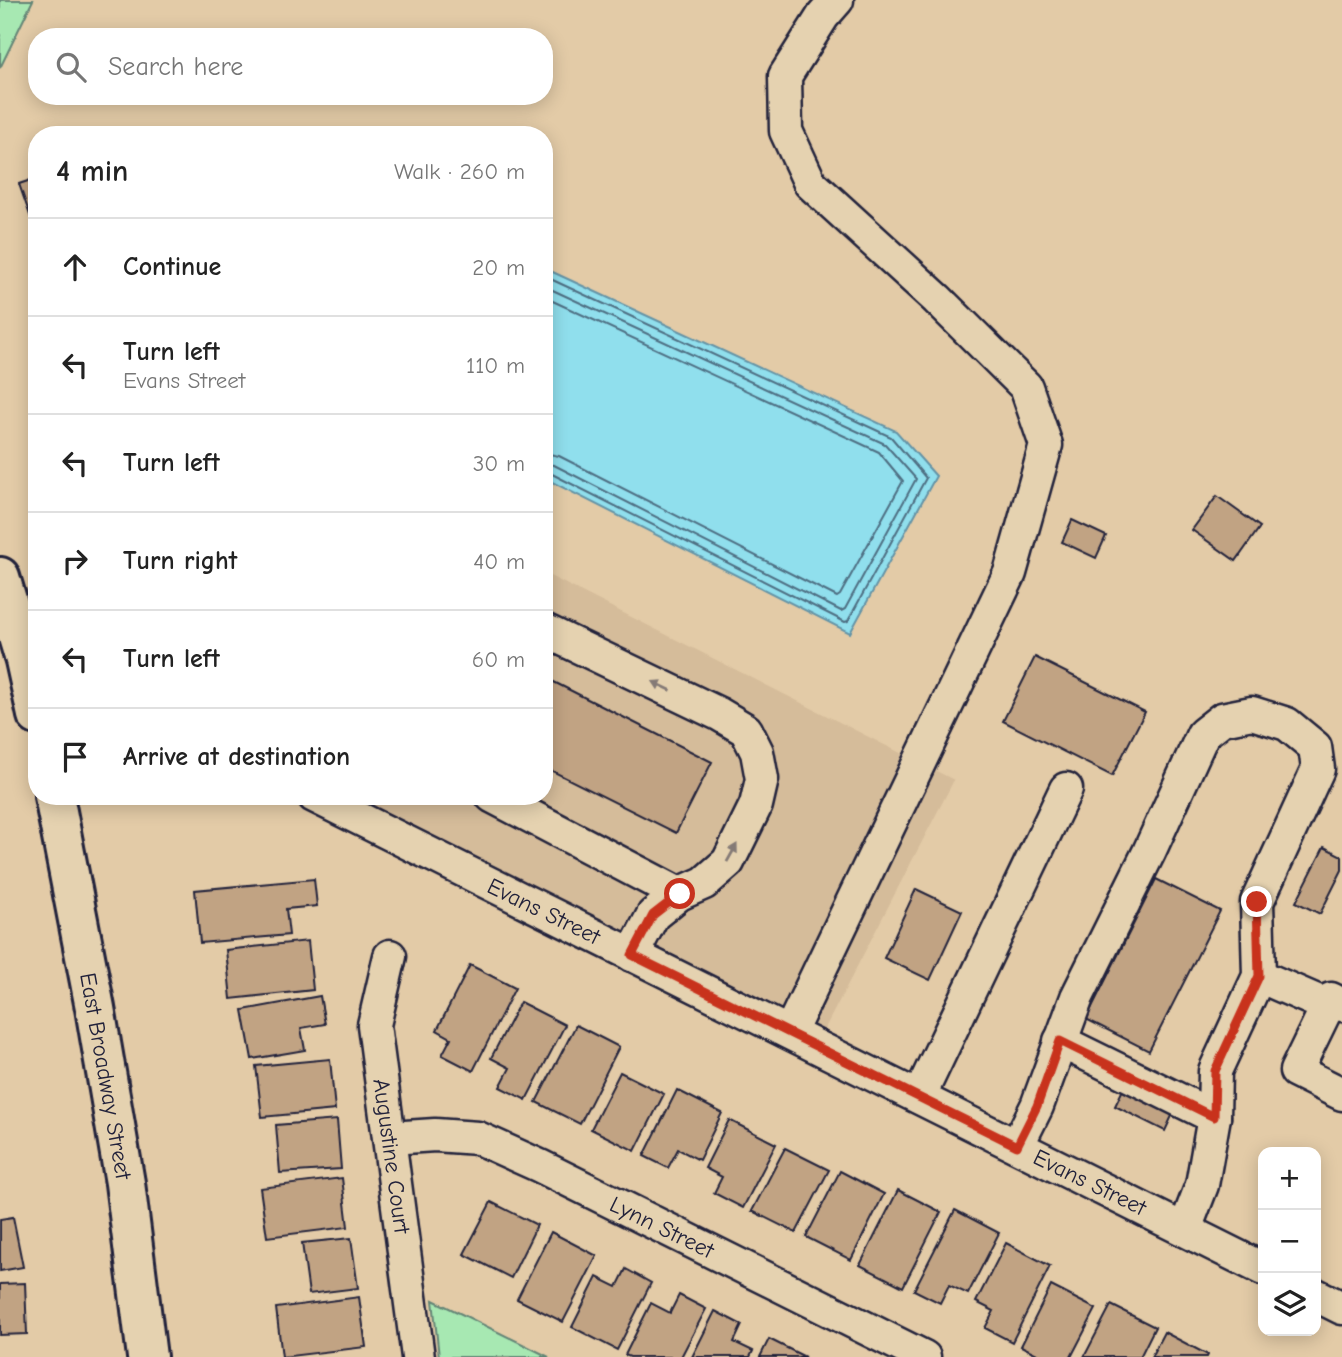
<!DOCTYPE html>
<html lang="en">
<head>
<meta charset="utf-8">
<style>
  :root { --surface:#fff; --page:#f2f2f2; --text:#222; --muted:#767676; --line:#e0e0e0 }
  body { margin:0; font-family:"Comic Neue",sans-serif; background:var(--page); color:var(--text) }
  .controls { position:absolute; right:21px; bottom:21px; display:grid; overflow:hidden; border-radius:14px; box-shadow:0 4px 18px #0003 }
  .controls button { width:63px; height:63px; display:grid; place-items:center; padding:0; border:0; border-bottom:2px solid var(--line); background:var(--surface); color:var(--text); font:35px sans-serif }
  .stop { position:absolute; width:21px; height:21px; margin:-16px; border:5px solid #c8321e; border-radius:50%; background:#fff }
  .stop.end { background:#c8321e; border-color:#fff; box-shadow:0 2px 7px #0008 }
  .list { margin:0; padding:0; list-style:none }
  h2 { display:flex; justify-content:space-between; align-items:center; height:91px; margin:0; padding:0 28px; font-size:30px }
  h2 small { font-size:23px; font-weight:400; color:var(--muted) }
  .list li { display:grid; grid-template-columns:46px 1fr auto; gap:21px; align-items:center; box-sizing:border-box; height:98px; padding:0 28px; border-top:2px solid var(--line) }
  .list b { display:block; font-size:26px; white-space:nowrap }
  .list p { margin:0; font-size:23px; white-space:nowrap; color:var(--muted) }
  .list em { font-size:23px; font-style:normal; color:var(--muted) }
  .icon { flex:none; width:38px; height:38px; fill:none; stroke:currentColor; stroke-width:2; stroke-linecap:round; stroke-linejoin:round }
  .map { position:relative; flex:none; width:1342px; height:1357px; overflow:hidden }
  .search { position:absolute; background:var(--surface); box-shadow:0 4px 18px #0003; left:28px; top:28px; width:525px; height:77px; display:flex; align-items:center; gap:18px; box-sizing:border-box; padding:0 24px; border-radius:28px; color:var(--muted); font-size:26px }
  .panel { position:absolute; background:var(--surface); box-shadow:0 4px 18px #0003; left:28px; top:126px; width:525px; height:679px; border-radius:28px }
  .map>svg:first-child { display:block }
  .built { fill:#d5bc9a }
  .green { fill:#a7e8b2; stroke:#648576; stroke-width:2 }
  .water { fill:#90dfed; stroke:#6493a6; stroke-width:2 }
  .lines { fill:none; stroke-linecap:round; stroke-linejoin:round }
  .shore { stroke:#4e6e82; stroke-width:2 }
  .building { fill:#c1a383; stroke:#22223b; stroke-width:2 }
  .minor-casing { stroke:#22223b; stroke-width:37 }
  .major-casing { stroke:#22223b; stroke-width:44 }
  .minor { stroke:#e5d2b0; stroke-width:32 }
  .major { stroke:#e5d2b0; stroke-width:38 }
  .oneway { fill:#847a76 }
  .route { stroke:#c8321e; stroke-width:9 }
  .labels { text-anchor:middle; stroke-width:6; stroke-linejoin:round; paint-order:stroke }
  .street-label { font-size:23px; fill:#22223b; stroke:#e5d2b0 }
</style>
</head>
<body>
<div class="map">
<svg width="1342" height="1357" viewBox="0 0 1342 1357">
  <rect width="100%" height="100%" fill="#e3cba7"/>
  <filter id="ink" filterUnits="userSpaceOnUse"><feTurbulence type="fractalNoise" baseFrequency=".0143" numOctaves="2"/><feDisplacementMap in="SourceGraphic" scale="14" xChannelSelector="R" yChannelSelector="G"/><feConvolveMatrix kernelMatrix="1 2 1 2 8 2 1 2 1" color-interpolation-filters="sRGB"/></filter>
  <g filter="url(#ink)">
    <polygon class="built" points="544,573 954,780 823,1032 349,796 544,796"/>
    <g class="green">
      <polygon points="0,0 33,0 0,68"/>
      <polygon points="433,1300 549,1357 439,1357"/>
    </g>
    <polygon class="water" points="544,268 896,431 936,476 850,633 544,478"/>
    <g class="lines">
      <g class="shore">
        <polyline points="544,276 891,437 926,478 848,621 845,622 550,473 544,472"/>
        <polyline points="544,286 885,444 916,479 845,609 841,611 554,465 544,464"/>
        <polyline points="544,297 879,452 903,481 840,595 837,597 559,456 544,453"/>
      </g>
    </g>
    <g class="building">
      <polygon points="37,178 37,219 32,221 19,184"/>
      <polygon points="1217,496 1260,527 1236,561 1192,530"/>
      <polygon points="1072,520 1106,536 1096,558 1062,542"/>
      <polygon points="1035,657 1145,712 1112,776 1003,721"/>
      <polygon points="544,677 712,762 676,833 544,767"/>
      <polygon points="1324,847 1342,856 1342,870 1320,914 1296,902"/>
      <polygon points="314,879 317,906 286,909 289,935 200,943 195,890"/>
      <polygon points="1156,879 1220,911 1149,1051 1086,1019"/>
      <polygon points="916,889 962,911 930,980 884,958"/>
      <polygon points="308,941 313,990 231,999 226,950"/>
      <polygon points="470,965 515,988 473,1071 442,1055 451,1038 437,1030"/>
      <polygon points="320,996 325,1024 301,1028 305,1050 252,1059 243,1010"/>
      <polygon points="520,1002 565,1025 526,1100 500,1087 510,1068 491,1058"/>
      <polygon points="576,1025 619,1047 580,1124 536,1102"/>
      <polygon points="330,1059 335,1110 262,1117 256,1066"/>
      <polygon points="620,1072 664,1094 635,1151 591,1129"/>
      <polygon points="1128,1079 1178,1103 1165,1131 1115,1106"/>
      <polygon points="677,1090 722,1113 699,1160 678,1149 668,1168 644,1156"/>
      <polygon points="337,1120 341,1169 280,1173 276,1125"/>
      <polygon points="729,1120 776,1144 743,1208 714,1193 722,1177 705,1168"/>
      <polygon points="785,1148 829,1170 796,1233 752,1211"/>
      <polygon points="840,1171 884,1194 851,1260 806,1237"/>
      <polygon points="342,1178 348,1227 267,1237 260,1188"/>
      <polygon points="898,1190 941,1212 903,1287 860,1265"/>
      <polygon points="491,1202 537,1225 511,1278 464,1254"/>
      <polygon points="955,1210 999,1233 968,1294 949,1285 940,1303 914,1290"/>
      <polygon points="13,1217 23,1267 0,1271 0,1219"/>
      <polygon points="551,1232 597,1256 563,1322 517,1299"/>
      <polygon points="351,1238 358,1288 309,1294 302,1243"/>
      <polygon points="1006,1243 1050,1266 1012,1342 985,1328 994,1311 976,1302"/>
      <polygon points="626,1269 651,1283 617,1350 572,1327 597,1277 617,1287"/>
      <polygon points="25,1283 27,1334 0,1335 0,1284"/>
      <polygon points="1051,1286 1096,1309 1071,1357 1043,1357 1021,1346"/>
      <polygon points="679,1295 706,1309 681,1357 630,1357 625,1355 651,1303 670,1313"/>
      <polygon points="359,1297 366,1347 282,1357 276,1308"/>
      <polygon points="1111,1305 1155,1327 1140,1357 1084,1357"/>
      <polygon points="715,1311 742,1325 734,1342 753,1351 750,1357 692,1357"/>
      <polygon points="1164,1332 1208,1355 1207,1357 1151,1357"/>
      <polygon points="769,1339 805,1357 760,1357"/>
    </g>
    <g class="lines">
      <defs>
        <g id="minor">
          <polyline points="544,630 719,714 746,730 757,752 762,779 756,805 728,862 704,883 679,894 653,915 632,955"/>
          <polyline points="314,796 1263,1269"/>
          <polyline points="492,796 679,894"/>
          <polyline points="390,956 374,1025 418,1357"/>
          <polyline points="1259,976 1328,1006"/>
          <polyline points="1342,1005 1331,999 1296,1071 1342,1094"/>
          <polyline points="790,1032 1010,573 1046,445 1026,387 937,299 810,183 786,131 785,76 823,16 837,0"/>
          <polyline points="1060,1041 1214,1117"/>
          <polyline points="919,1097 1066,789"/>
          <polyline points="390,1138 435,1135 478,1138 540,1166 924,1357"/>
          <polyline points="1017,1146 1037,1106 1077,997 1149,852 1203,734 1222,719 1252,713 1287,724 1315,747 1318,769 1257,902 1259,976 1215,1071 1214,1117 1202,1185 1185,1229"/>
          <polyline points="1316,1295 1342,1308"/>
        </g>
        <g id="major">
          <polyline points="0,577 25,660 37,715"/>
          <polyline points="54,796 95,1008 125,1183 147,1357"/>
        </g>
      </defs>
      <use href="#minor" class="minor-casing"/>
      <use href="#major" class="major-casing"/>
      <use href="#minor" class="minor"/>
      <use href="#major" class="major"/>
    </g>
    <defs><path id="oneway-solid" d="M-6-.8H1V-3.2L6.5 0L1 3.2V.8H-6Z" transform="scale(1.75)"/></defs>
    <g class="oneway">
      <use href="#oneway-solid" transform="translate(662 686) rotate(-154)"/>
      <use href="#oneway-solid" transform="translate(732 853) rotate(-61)"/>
    </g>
  </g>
  <g class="lines" filter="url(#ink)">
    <polyline class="route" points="680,894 653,915 632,955 1017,1146 1037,1106 1060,1041 1214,1117 1215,1071 1259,976 1257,902"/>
  </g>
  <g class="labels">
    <g class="street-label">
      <text transform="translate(544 911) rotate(26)" y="8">Evans Street</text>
      <text transform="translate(106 1076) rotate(80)" y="8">East Broadway Street</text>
      <text transform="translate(392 1156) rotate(82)" y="8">Augustine Court</text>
      <text transform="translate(1090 1182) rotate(26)" y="8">Evans Street</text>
      <text transform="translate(662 1227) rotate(26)" y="8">Lynn Street</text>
    </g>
  </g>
</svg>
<div class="controls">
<button>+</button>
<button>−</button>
<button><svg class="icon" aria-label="layers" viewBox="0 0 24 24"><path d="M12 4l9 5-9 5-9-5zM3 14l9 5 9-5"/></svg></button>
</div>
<div class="stop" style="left:680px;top:894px"></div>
<div class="stop end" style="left:1257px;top:902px"></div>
<div class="search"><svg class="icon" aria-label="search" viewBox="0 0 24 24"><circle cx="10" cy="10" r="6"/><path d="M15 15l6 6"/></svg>Search here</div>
<section class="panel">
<h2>4 min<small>Walk · 260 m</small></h2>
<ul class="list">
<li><svg class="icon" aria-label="ahead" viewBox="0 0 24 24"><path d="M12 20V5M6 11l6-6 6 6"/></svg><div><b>Continue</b></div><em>20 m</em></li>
<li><svg class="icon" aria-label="left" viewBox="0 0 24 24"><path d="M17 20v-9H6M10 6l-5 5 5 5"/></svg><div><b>Turn left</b><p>Evans Street</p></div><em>110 m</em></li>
<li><svg class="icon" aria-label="left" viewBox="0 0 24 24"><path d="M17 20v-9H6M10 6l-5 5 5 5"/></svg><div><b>Turn left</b></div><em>30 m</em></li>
<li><svg class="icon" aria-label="right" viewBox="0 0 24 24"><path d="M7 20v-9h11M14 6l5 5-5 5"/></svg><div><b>Turn right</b></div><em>40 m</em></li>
<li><svg class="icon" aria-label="left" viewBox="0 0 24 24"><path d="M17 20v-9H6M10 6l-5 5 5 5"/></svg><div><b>Turn left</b></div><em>60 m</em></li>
<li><svg class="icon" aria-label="arrive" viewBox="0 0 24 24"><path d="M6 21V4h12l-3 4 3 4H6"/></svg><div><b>Arrive at destination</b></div></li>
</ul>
</section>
</div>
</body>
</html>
